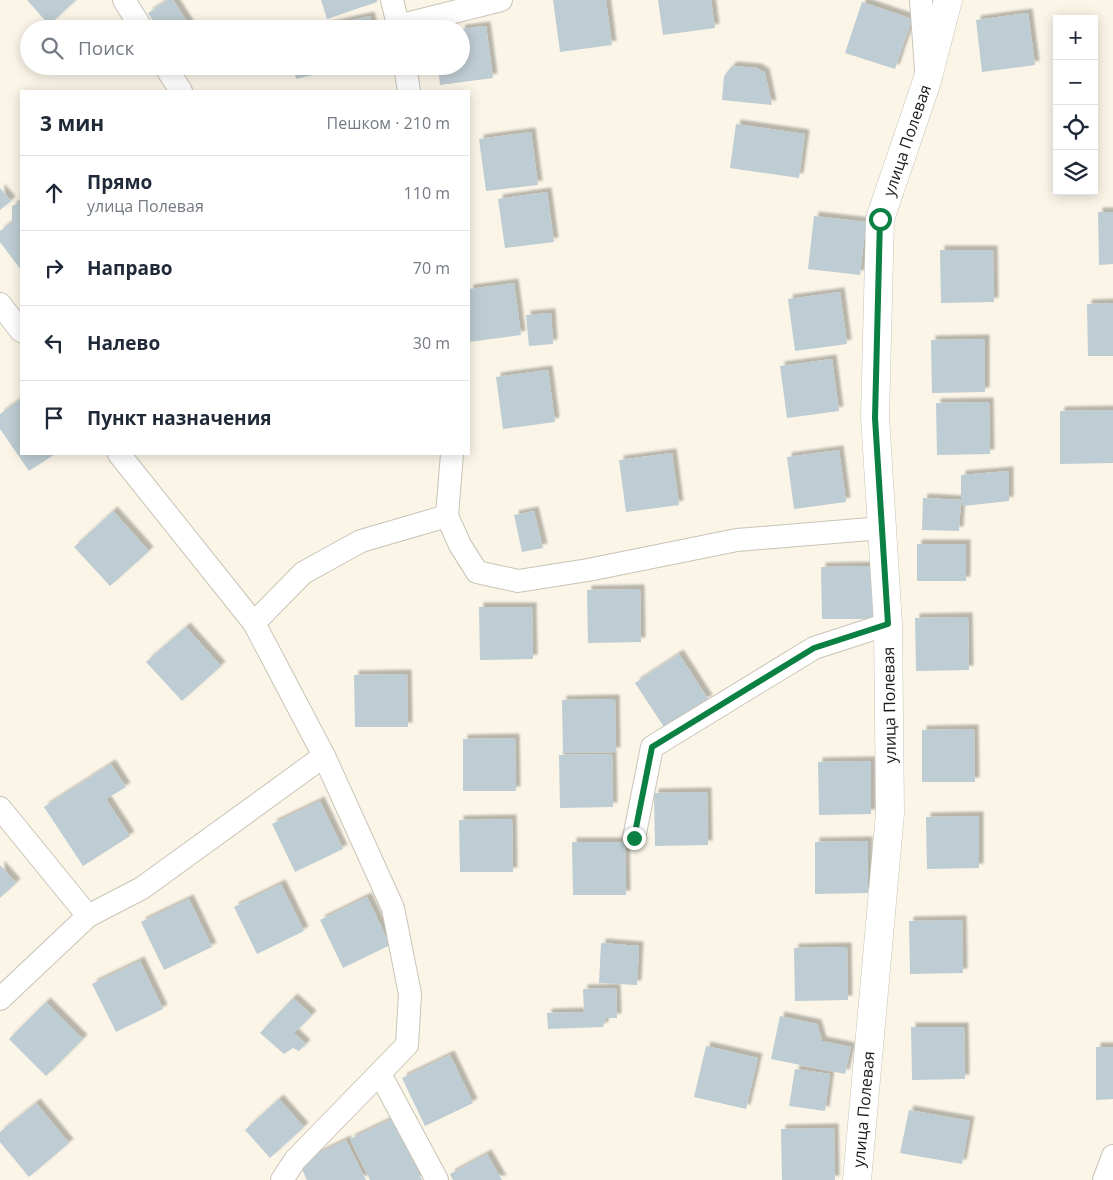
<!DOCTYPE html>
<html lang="ru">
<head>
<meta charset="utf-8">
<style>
  :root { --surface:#fff; --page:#f6f6f7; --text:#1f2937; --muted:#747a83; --line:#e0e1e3 }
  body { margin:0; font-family:"Open Sans",sans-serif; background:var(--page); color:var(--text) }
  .controls { position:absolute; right:15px; top:15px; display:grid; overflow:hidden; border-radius:0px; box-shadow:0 2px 12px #0003 }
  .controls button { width:45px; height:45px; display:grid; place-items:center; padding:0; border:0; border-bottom:1px solid var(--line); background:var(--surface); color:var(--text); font:25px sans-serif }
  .stop { position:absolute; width:15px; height:15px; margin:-11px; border:4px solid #0b8043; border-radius:50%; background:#fff }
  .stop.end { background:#0b8043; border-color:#fff; box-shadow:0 1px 5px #0008 }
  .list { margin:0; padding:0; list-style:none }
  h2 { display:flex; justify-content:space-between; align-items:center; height:65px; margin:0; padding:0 20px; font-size:21px }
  h2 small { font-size:16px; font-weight:400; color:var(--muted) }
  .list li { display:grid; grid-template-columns:32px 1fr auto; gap:15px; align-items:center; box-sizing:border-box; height:75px; padding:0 20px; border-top:1px solid var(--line) }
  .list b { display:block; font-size:19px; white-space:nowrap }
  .list p { margin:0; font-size:16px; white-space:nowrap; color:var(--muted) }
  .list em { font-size:16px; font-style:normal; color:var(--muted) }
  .icon { flex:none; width:28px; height:28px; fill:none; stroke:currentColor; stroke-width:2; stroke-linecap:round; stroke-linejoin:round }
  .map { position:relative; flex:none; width:1113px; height:1180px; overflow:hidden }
  .search { position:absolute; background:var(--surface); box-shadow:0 2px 12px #0003; left:20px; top:20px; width:450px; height:55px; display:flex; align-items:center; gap:12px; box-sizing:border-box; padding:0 18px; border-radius:28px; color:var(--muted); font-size:19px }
  .panel { position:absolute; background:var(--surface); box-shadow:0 2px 12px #0003; left:20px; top:90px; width:450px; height:365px; border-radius:0px }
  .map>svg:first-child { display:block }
  .building { fill:#beccd3; filter:url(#shadow) }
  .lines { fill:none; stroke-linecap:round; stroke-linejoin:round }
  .minor-casing { stroke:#c9c4b7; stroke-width:24 }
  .tertiary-casing { stroke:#c9c4b7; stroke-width:29 }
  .minor { stroke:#fff; stroke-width:22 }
  .tertiary { stroke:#fff; stroke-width:28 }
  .route { stroke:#0b8043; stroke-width:6 }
  .labels { text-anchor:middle; stroke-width:4; stroke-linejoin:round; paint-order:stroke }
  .street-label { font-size:16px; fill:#1c1a16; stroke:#fff }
</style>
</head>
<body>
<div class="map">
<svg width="1113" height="1180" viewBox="0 0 1113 1180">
  <defs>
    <filter id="shadow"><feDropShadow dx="4.5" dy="-4.5" stdDeviation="1" flood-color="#0004"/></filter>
  </defs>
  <rect width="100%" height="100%" fill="#faf5e7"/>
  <g class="building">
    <polygon points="27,0 76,0 49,25"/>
    <polygon points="168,0 173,0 192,29 158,29 148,13"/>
    <polygon points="321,0 377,0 377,2 327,19"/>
    <polygon points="553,0 606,0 612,45 560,52"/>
    <polygon points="658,0 711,0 715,28 663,35"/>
    <polygon points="862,2 912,19 895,69 845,53"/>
    <polygon points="1028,13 1035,65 982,72 976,20"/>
    <polygon points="370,16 373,29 317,29 317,28"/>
    <polygon points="486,26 493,78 440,85 438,66 461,66 461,29"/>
    <polygon points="293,66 347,66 347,67 296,79"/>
    <polygon points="732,66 757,68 765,73 772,105 722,100 724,76"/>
    <polygon points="736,124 805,134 799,178 730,168"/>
    <polygon points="531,132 538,185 486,191 479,139"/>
    <polygon points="0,188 11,201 0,210"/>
    <polygon points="547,192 554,242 505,248 498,199"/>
    <polygon points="21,202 21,270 0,242 0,231 12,222 12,206"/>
    <polygon points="1098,212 1113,212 1113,264 1099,265"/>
    <polygon points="814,216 866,222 860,275 808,269"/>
    <polygon points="940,250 993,250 994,302 941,303"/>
    <polygon points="514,283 521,335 469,342 469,289"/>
    <polygon points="840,292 847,344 795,351 788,299"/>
    <polygon points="1113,303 1113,356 1088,356 1087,304"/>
    <polygon points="551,313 553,344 529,346 526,315"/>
    <polygon points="985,339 985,392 932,393 931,340"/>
    <polygon points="832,359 839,411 787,418 780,366"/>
    <polygon points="548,370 555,422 503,429 496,377"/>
    <polygon points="21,399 21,454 55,454 29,471 0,429 0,414"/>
    <polygon points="989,402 990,454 937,455 936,403"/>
    <polygon points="1113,410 1113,463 1060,464 1060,411"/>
    <polygon points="839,450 846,502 794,509 787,457"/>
    <polygon points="672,453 679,505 626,512 619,460"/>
    <polygon points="1009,471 1009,501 963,506 961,500 961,475"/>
    <polygon points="923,498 961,500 959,531 922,530"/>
    <polygon points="113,511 149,551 110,586 74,547"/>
    <polygon points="534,511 543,548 522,552 514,515"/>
    <rect x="917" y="544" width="49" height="37"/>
    <polygon points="874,566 875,619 822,619 821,567"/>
    <polygon points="640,589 641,642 588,643 587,590"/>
    <polygon points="479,607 532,607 533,659 480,660"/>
    <polygon points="968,617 969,670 916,671 915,618"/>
    <polygon points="186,627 221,666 182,701 146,662"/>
    <polygon points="679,654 708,699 664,727 635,683"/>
    <polygon points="407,674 408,727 355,727 354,675"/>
    <polygon points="615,699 616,752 563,753 562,700"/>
    <polygon points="974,729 975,782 922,782 922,730"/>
    <polygon points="515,738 516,791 463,791 463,739"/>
    <polygon points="612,754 613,807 560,808 559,755"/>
    <polygon points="871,761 871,814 819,815 818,762"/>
    <polygon points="111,764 126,787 106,799 130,836 83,866 44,807"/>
    <polygon points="707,792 708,845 655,846 654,793"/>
    <polygon points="320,801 343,849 295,872 272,824"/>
    <polygon points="979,816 979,868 927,869 926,817"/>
    <polygon points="512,819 513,872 460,872 459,820"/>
    <polygon points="868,841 868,893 815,894 815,842"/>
    <polygon points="572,842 625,842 626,895 573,895"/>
    <polygon points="0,865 16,883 0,898"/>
    <polygon points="281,884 304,931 257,954 234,907"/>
    <polygon points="367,897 390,945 343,968 320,920"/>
    <polygon points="189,899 212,947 164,970 141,922"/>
    <polygon points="962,920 963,973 910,974 909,921"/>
    <polygon points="601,943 639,946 637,985 599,983"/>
    <polygon points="847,947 848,1000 795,1001 794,948"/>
    <polygon points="140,961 163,1009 116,1032 92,984"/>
    <polygon points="616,988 617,1018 606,1018 603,1027 548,1029 547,1013 584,1012 583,989"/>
    <polygon points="293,998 312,1015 294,1033 306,1044 299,1051 293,1048 284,1054 260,1033"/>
    <polygon points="46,1002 83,1039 46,1076 9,1039"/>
    <polygon points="780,1016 817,1024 822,1041 851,1047 845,1074 771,1059"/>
    <polygon points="911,1027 964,1027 965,1079 912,1080"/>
    <polygon points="706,1046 758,1058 746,1109 694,1097"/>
    <polygon points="1096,1047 1113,1047 1113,1099 1096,1100"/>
    <polygon points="450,1055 473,1103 425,1126 402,1078"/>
    <polygon points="795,1069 830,1074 825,1111 789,1106"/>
    <polygon points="279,1099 304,1127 270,1158 245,1130"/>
    <polygon points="36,1103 69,1143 29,1177 0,1142 0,1132"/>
    <polygon points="909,1110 970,1121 962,1164 900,1153"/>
    <polygon points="392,1119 422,1180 370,1180 350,1139"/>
    <polygon points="834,1128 835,1180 782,1180 781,1129"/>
    <polygon points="346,1140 366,1180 307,1180 299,1163"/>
    <polygon points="487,1154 502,1180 453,1180 450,1174"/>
  </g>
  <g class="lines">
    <defs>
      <g id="minor">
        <polyline points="124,0 142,29"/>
        <polyline points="392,0 399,29"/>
        <polyline points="921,0 926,70"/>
        <polyline points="398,26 501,0"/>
        <polyline points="165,66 181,91"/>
        <polyline points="405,66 409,91"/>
        <polyline points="0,304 21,331"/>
        <polyline points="119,454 254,623 324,756 393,908 410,994 407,1045 295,1160 282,1180"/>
        <polyline points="452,454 447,516 460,545 477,572 518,581 588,570 737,540 882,528"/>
        <polyline points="254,623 303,573 361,541 447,516"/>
        <polyline points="0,808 88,916"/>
        <polyline points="634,838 652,747 814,648 888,624"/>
        <polyline points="0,999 88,916 142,888 324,756"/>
        <polyline points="380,1074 437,1180"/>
        <polyline points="1104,1180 1113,1156"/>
      </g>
      <g id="tertiary">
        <path id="s1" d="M857,1180L890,813L888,624L875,417L880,219L927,81L948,0"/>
      </g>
    </defs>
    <use href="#minor" class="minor-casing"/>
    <use href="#tertiary" class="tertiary-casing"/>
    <use href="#minor" class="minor"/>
    <use href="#tertiary" class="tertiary"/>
  </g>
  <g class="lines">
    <polyline class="route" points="634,838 652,747 814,648 888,624 875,418 880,219"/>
  </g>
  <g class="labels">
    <g class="street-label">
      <text dy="6" stroke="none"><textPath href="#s1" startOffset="1046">улица Полевая</textPath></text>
      <text transform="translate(889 705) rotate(-91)" y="6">улица Полевая</text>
      <text dy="6" stroke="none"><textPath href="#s1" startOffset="71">улица Полевая</textPath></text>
    </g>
  </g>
</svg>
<div class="controls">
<button>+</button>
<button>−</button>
<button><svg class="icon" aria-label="locate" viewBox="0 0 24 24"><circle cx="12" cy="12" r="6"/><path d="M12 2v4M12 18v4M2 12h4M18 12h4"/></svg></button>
<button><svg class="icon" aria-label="layers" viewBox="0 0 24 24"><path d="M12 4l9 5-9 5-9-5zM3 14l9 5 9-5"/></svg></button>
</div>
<div class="stop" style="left:880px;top:219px"></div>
<div class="stop end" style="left:634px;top:838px"></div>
<div class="search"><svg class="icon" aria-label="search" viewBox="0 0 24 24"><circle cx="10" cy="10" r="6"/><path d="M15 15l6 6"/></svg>Поиск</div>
<section class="panel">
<h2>3 мин<small>Пешком · 210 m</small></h2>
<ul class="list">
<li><svg class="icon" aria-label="ahead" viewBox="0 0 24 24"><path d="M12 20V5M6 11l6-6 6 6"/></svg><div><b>Прямо</b><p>улица Полевая</p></div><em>110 m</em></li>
<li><svg class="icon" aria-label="right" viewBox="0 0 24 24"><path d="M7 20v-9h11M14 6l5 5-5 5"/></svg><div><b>Направо</b></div><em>70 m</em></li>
<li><svg class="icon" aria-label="left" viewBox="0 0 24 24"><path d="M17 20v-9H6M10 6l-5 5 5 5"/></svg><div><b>Налево</b></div><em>30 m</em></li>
<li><svg class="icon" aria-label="arrive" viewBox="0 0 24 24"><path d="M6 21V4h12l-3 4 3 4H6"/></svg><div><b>Пункт назначения</b></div></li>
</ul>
</section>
</div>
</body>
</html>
